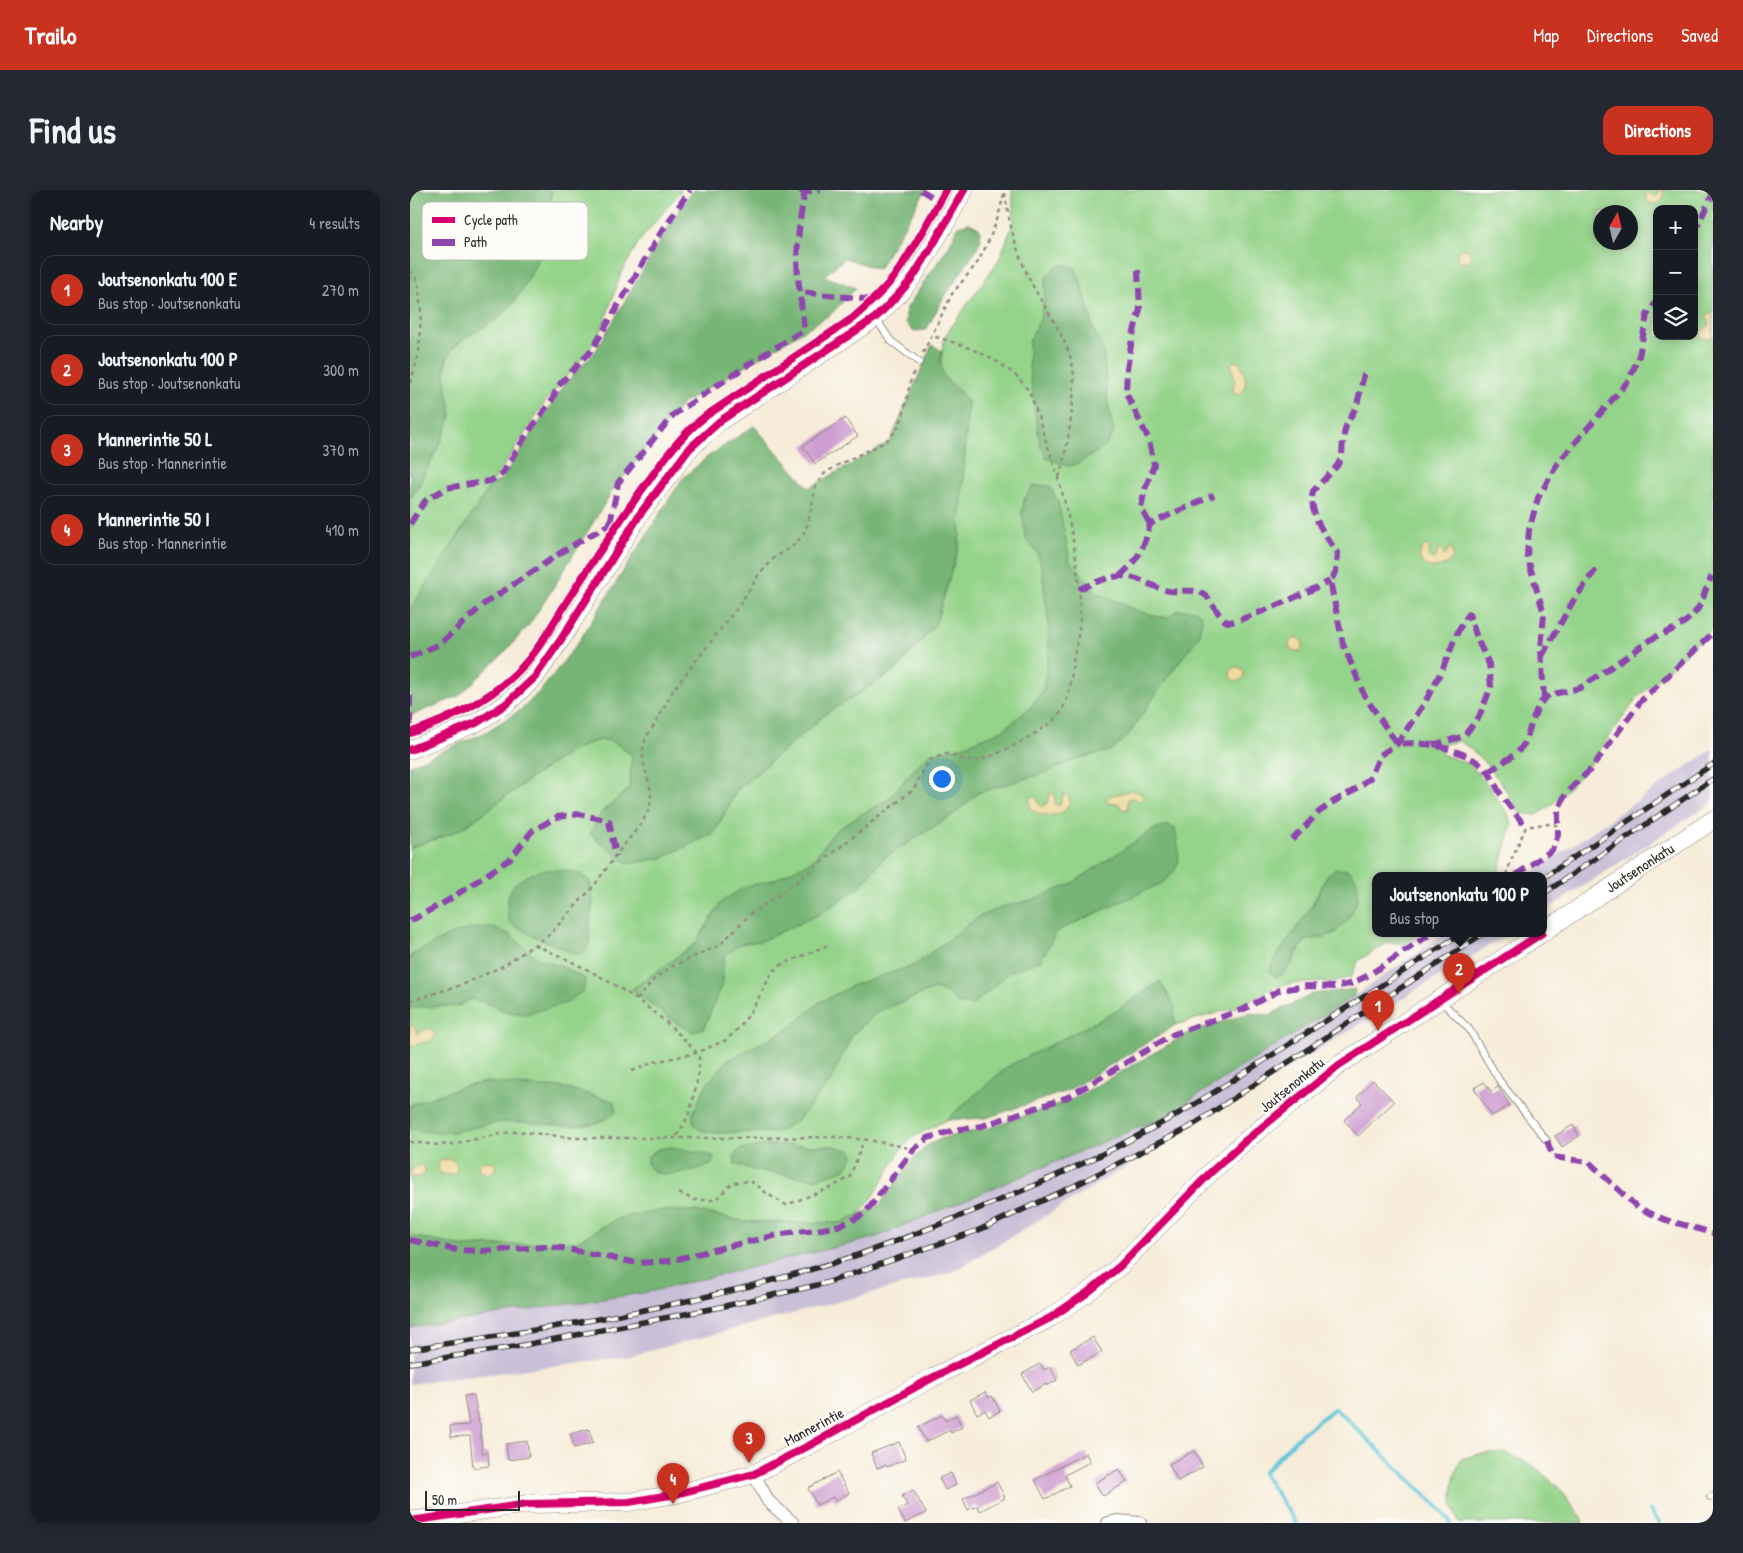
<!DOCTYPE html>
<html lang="en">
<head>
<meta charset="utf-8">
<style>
  :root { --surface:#171b24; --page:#242831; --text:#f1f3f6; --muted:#9ea1a6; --line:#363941; --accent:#c8321e }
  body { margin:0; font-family:"Patrick Hand",sans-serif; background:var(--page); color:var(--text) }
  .controls { position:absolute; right:15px; top:15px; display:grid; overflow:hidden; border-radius:10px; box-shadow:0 2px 12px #0003 }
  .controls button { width:45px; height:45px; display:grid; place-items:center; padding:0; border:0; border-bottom:1px solid var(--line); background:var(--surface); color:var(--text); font:25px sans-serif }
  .compass { position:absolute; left:1183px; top:15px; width:45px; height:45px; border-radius:50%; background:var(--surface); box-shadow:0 2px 12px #0003; rotate:8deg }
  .scale { position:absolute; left:15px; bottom:12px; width:95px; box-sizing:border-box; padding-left:5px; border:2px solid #2b2b2b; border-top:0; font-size:14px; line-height:18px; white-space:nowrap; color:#2b2b2b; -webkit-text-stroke:4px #fdfcf7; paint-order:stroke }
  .you { position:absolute; left:531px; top:588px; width:18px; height:18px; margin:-12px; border:4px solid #fff; border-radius:50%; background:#1a73e8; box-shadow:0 0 0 8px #1a73e833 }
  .badge { display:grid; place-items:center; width:32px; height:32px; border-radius:50%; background:var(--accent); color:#fff; font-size:16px; font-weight:700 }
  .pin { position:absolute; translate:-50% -41px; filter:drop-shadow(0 1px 2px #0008) }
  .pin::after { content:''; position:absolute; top:26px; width:18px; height:15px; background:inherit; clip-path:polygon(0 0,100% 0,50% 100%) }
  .popup { position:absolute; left:962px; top:682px; width:175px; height:65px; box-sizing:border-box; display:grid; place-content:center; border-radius:10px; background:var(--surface); filter:drop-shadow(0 1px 4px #0005); font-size:16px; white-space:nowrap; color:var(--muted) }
  .popup b { font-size:19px; color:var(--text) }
  .popup::after { content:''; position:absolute; left:50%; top:100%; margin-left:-10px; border:10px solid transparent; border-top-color:var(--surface) }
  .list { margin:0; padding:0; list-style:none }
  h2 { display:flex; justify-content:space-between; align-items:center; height:65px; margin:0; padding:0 20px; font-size:21px }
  h2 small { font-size:16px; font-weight:400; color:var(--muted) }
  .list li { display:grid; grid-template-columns:32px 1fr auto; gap:15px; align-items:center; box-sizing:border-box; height:70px; margin:0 10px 10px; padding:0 10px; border:1px solid var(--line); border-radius:15px }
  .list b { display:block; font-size:19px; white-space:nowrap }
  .list p { margin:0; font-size:16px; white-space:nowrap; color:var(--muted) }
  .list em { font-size:16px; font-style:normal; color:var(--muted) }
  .icon { flex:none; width:28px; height:28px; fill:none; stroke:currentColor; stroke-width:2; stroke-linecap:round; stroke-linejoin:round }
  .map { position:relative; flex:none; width:1303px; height:1333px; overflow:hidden; border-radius:15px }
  header { display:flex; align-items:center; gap:30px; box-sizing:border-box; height:70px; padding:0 25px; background:var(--accent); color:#fff }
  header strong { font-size:24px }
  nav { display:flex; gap:28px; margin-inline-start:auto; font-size:18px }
  .intro { display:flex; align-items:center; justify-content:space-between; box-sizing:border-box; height:120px; padding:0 30px }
  h1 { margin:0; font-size:35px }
  .button { padding:12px 22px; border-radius:15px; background:var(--accent); color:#fff; font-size:18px; font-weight:700 }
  main { display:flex; gap:30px; padding:0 30px }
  aside { flex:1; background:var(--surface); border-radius:15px; box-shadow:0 2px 12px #0003 }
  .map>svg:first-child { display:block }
  .industrial { fill:#c9bfd7 }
  .green { fill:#94d38a; stroke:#607f5a; fill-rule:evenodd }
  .forest { fill:#77b576; stroke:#517050 }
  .sand { fill:#eeda9e; stroke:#8c8264 }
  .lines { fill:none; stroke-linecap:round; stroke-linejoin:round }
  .stream { stroke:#5ec6da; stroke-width:4 }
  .building { fill:#ce9cd1 }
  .lane-casing { stroke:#918c82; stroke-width:8 }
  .street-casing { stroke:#918c82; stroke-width:14 }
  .secondary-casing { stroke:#918c82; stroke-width:19 }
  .path { stroke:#918c82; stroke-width:2.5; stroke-dasharray:4 4; stroke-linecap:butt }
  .lane { stroke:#fff; stroke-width:6 }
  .street { stroke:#fff; stroke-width:12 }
  .secondary { stroke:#fff; stroke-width:18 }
  .rail-casing { stroke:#2b2b2b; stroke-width:5.5 }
  .rail { stroke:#fdfcf7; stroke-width:4; stroke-dasharray:11; stroke-linecap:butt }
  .quiet { stroke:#8e44ad; stroke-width:6; stroke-dasharray:12 6; stroke-linecap:butt }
  .cycleway-casing { stroke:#fdfcf7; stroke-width:11 }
  .cycleway { stroke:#d6006c; stroke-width:8 }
  .labels { text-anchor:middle; stroke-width:4; stroke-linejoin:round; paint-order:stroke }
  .street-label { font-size:15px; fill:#2b2b2b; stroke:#fdfcf7 }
  .key { fill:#fdfcf7; stroke:#bebdba; stroke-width:1 }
  .key-label { font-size:14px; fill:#2b2b2b }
</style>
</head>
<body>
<header>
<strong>Trailo</strong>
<nav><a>Map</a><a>Directions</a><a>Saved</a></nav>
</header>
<div class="intro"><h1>Find us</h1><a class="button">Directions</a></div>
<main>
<aside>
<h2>Nearby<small>4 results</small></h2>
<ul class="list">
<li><span class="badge">1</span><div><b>Joutsenonkatu 100 E</b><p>Bus stop · Joutsenonkatu</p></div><em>270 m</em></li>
<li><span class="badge">2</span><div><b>Joutsenonkatu 100 P</b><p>Bus stop · Joutsenonkatu</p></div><em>300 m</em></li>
<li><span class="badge">3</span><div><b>Mannerintie 50 L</b><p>Bus stop · Mannerintie</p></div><em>370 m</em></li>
<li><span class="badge">4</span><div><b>Mannerintie 50 I</b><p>Bus stop · Mannerintie</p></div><em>410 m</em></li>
</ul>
</aside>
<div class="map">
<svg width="1303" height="1333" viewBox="0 0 1303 1333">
  <rect width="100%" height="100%" fill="#fdfcf7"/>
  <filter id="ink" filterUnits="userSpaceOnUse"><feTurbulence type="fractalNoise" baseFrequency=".02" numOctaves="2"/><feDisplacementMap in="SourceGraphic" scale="10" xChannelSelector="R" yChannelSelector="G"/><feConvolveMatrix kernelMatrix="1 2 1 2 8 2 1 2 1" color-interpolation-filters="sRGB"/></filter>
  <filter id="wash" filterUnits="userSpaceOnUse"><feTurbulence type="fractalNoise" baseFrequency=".0096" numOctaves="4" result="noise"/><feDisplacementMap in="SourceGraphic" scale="20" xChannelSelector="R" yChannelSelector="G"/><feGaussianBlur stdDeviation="1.12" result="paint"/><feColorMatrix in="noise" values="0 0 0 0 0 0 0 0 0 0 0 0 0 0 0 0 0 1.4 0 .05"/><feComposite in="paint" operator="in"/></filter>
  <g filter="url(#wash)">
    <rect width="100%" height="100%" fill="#f7ecd9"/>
    <g class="industrial">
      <polygon points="1303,559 1303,612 1133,722 1133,685 1119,685"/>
      <polygon points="1036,743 1100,743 543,1082 220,1166 0,1194 0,1138 238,1102 753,927 944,806"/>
    </g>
    <g class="green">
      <polygon points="141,0 271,0 228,53 211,83 192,139 179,160 135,212 0,420 0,309 10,294 37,205 35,187 37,168 46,155 58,146 140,27"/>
      <path d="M602,0H1303V438L1227,508L1177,578L1144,613L1127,625L1110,623C1093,594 1077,570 1050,551L1033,554L1031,564L1059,574L1072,588L1098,624L1102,634L1088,685H965V743H1011L995,754L979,752L949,770L941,787L921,792L885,793L865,797L827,817L765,835L764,816L750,792L705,822L597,877L536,930L502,948L489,963L461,1010L448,1025L430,1033L336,1032L285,1021L209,1028L166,1052L54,1057L0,1046V658C16,651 40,646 54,637C81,620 168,546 196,550C205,551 215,560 222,565L219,599L192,622L180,644L218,674L304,643L327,600L417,523L487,479L526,433L549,355L558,211L545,196L534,188L530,175L535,146L589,70L604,31ZM1247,19H1284V146H1247ZM1190,22H1220V52H1190ZM918,684L926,742C916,748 905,748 894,752L881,775L903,713Z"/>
      <path d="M1094,1262L1124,1276L1149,1298L1172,1328L1173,1333H1050C1037,1313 1042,1290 1051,1269L1069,1264Z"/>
    </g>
    <g class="forest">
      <path d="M0,0H141C141,9 141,18 140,27C135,58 116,103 92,125C75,140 49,145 38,166C30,184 40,205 41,223C42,235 8,296 0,309Z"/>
      <polygon points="283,0 516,0 468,79 435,68 414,86 446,98 421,124 272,214 201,303 143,398 119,435 93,464 49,506 0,526 0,420 80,296 91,290 156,193 187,159 251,49"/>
      <polygon points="559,33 569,38 571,49 565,62 534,107 516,140 503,141 496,133 496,119 539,56 548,36"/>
      <polygon points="655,74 666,79 672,95 683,138 693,159 698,213 704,242 695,257 667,274 658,276 637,268 630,255 619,177 619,151 630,130 634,109 636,88 645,77"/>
      <path d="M522,155L532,161C527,190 541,192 558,211L549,355L526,433L487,479L417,523L327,600L304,643L252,668L218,674L180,644L192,622L219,599L222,565C215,560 205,551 196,550C168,546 81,620 54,637C40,646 16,651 0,658V575L74,543L112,519L132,499L167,454L272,289L296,268L344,236L399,298L480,252Z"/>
      <polygon points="623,296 640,296 648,312 660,371 688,403 725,420 749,427 759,427 768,420 786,420 792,427 789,446 757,488 717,547 700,561 670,568 637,582 568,603 544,624 474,668 448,699 410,724 351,751 330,754 314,766 313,792 294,838 282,842 260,829 222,799 285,754 312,711 335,697 366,689 403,670 424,642 448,626 477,610 503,580 520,564 551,557 593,540 620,518 633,500 639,461 638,428 632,380 628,364 616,350 612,324 614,309"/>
      <path d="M758,635L765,639C769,665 775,675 752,693L647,741L631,770L600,782L563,815L547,813L537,803L524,799L467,822L442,845L420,892L387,931L367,942L304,943L291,941L283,933V923L296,895L318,870L380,838L410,812L444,795L505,775L568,727L595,716L622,710L661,694L746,638Z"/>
      <path d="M926,679L939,680C941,683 945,686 946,689C954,709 937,739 917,746C910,749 902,747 895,751C890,754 879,778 874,784L866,787L860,783L862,773L903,714L918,684Z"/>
      <path d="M132,680C152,680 163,678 180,691L183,712L179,738L180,750L176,761L168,765L121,745L100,733C96,719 95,699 110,690C117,685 125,683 132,680Z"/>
      <polygon points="64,738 83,738 99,744 128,769 155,778 175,789 174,800 157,813 116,824 98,822 74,812 62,809 48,816 11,817 0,819 0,766 41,744"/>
      <polygon points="750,791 764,816 765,835 750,845 657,901 576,928 536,930 597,877 705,822"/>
      <polygon points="945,799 944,806 753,927 464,1048 238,1102 0,1138 0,1046 54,1057 166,1052 209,1028 253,1020 285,1021 336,1032 430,1033 470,1015 502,970 518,955 533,948 579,938 663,909 779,843 839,823 859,825 903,804"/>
      <path d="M77,892L130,897H150L204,911L206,922C179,947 129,930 95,932C75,933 55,941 34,943C23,944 11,940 0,939V915L54,896Z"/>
      <polygon points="357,955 424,956 442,961 443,967 434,980 405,989 342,980 325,974 324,965 331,959"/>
      <path d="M262,957L301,965L304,969L301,975C287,979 254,990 242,980C240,978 238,975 237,973L238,966L248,959Z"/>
    </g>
    <g class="sand">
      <polygon points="1249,0 1254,1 1253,9 1248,14 1239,13 1236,8 1236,3 1238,3 1244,7 1248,4"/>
      <circle cx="1054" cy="66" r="7"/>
      <path d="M1303,123V146C1299,150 1294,149 1290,147V141L1298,137L1299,134L1296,125Z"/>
      <path d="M824,171L830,173C836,183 838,196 831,204H824L823,198L825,190L821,175Z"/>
      <path d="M1016,355L1020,357L1018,366L1023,369L1026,367L1028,358L1032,359L1034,366L1037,364L1038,358L1040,357L1043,365L1041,370C1024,388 997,370 1016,355Z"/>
      <circle cx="886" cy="455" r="7"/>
      <circle cx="827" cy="484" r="7"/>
      <polygon points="722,600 730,603 734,608 730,611 723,608 718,609 718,620 712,619 708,613 702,614 697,612 696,610 700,606"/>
      <path d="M640,604H645V614L648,616L650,615L653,605H658L660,610C657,628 633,629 621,619L619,612L621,607H626L629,614L633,617L637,613Z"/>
      <path d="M2,835L5,837L6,843L8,844C14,840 21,834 25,844L23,850L0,856V836Z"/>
      <path d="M39,969L43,970L47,975V982C40,986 33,986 28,980L29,973L31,970Z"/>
      <polygon points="73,971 83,972 85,974 85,981 77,984 70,981 68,976"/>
      <polygon points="8,975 13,975 16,981 11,987 3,987 1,986 1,980"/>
    </g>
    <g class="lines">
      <g class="stream">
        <polyline points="1240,1320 1249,1333"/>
        <polyline points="886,1333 853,1283 890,1245 925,1218 1028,1317 1041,1333"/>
      </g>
    </g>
    <g id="blocks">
      <g class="building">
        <polygon points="435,228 448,246 405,274 393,256"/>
        <polygon points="963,890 984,912 948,946 934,930 952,913 947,907"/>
        <polygon points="1074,892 1081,901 1088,897 1100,915 1082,926 1064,898"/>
        <polygon points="1163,935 1169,946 1152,957 1145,946"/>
        <polygon points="683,1147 692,1162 668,1175 660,1160"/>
        <polygon points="630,1174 634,1180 640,1177 647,1190 637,1196 636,1194 622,1202 612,1184"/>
        <polygon points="575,1202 579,1208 582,1206 590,1221 579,1227 575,1220 567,1224 560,1210"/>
        <polygon points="64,1205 69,1234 70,1233 72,1263 78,1263 79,1276 63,1278 60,1246 41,1247 40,1236 59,1235 54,1206"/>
        <polygon points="532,1225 535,1231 546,1225 552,1237 541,1243 540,1240 516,1252 508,1237"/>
        <polygon points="179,1239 183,1253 164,1258 160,1244"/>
        <polygon points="117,1251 119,1267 98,1270 96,1254"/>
        <polygon points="489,1252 496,1269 477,1277 476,1275 467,1278 461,1263"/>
        <polygon points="784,1261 793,1277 768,1291 759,1274"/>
        <polygon points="676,1263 680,1272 655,1285 660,1296 635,1309 625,1290"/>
        <polygon points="709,1279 717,1292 693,1306 685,1293"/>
        <polygon points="427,1282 439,1303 425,1311 423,1307 407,1315 398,1298"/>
        <polygon points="541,1283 546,1295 535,1300 529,1288"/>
        <polygon points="587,1292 595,1308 570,1321 567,1316 558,1320 553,1309"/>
        <polygon points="503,1300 516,1323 495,1333 488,1320 497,1315 492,1306"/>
      </g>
    </g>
  </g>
  <g filter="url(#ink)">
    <use href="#blocks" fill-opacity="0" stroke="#918c82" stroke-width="1"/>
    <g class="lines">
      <defs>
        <g id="lane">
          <polyline points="466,129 481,151 509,172"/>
          <polyline points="1031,811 1059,839 1089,890 1137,951"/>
          <polyline points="1300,1307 1303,1306"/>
        </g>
        <g id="street">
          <polyline points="344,1284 358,1311 383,1333"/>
          <polyline points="698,1333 707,1331 730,1333"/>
        </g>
        <g id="secondary">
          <path d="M0,560L66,533L96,514L125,487L152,448L230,324L279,259L310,231L465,128C478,115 491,103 502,88C521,60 537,30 554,0"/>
          <polyline points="1133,742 1303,630"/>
          <polyline points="0,1331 118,1314 219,1312 266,1304 344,1284 402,1254 522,1188 640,1128 677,1103 710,1076 800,983 835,951 929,875 1132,743"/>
        </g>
      </defs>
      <use href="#lane" class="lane-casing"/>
      <use href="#street" class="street-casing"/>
      <use href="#secondary" class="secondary-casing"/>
      <g class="path">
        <path d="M595,3C599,36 608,68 624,98C638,123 657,148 663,177C667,201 657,263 649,287"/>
        <polyline points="0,81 8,91 11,122 9,162 0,196"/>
        <polyline points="513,163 542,104 568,72 579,50 588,27 595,0"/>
        <polyline points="1096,685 1102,668 1116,637 1134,634 1148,635"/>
        <path d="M125,755C180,779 226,803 270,845C276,852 286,859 289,868C291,878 282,918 277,928C274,934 270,941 266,947"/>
        <path d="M227,810L245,788L261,777L310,755L340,724L377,699L504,599L518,571C523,569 530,565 536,564C544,563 553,571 561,571C581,571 639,539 650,523C660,508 661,490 663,472C666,457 670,440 670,424C670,362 654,301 633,243C628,226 623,204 611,191C590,168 551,153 521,146"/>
        <polyline points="0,811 54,794 93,776 139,745 183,697 209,661 232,633 240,617 241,602 233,569 233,559 236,547 245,534 264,499 330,414 348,386 364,368 382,357 393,345 398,333 406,295 414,284 428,275 475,252 486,241 493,226 501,189 505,179"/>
        <polyline points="222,881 244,872 286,863 316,850 330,837 343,818 363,781 369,776 418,755"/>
        <polyline points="0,952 29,955 43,954 100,942 113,942 165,948 327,948 426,947 459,950 504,959"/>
        <polyline points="269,1003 285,1010 303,1010 312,1005 316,998 323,993 340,991 349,997 359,1005 376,1015 420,998 440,987 452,955"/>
      </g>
      <use href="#lane" class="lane"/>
      <use href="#street" class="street"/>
      <use href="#secondary" class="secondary"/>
      <defs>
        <g id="rail">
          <polyline points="1133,688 1303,574"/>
          <polyline points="1133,704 1303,589"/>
          <path d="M0,1159C142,1139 285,1115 423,1073C469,1059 513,1041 558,1023C618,999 678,973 735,942C783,917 828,887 873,858C933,820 993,782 1052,743"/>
          <polyline points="0,1173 104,1157 306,1118 381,1101 416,1093 569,1040 666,995 780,937 1074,743"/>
        </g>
      </defs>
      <use href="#rail" class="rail-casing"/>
      <use href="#rail" class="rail"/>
      <g class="quiet">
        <polyline points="390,0 394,2 410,0"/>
        <path d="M395,0C389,33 384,69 390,102L463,110"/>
        <polyline points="511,0 530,12"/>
        <polyline points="1284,43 1303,3"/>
        <polyline points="728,80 730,119 722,149 717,179 716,203 739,250 744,275 735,299 731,318 740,334"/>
        <path d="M954,184L947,215L936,236L933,248L932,267L927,276L903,301C898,323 915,346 928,363L926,382L920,391L933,454L944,480L954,505L987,554C1014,550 1061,560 1079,583C1083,589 1086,597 1090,603C1098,615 1107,626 1116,637"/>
        <polyline points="0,334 15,311 36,298 80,291 92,284 117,244 142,210 148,196 182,160 250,44 280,0"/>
        <polyline points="200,334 208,293 263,225 350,167 394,140 390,102"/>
        <path d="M710,386C729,368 733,360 740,334L804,305"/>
        <path d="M669,399C687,392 705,382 724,388C737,392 747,399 760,401C771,402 783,398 794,404C803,410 809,430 818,432C828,434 907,398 920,391"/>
        <polyline points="1132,466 1162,413 1186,379"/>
        <polyline points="0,467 30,454 74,414 158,358 205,331"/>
        <polyline points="0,505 0,541"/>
        <polyline points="1134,509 1131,458 1134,424 1117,366 1119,340 1128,308 1148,273 1219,190 1229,166 1237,125 1247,111"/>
        <path d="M1078,582L1107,563L1114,554L1128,516L1134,509L1139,505L1170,498L1245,447C1262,441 1281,432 1290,415C1294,406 1297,395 1302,386"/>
        <polyline points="882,650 909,622 923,612 943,601 960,588 970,565 987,554 1014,514 1033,478 1049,439 1059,424 1068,451 1079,474 1081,497 1069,527 1054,546 1023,555"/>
        <polyline points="1106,685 1142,660 1148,645 1148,620 1156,603 1181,579 1231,511 1303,443"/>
        <polyline points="0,731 37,711 100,669 122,641 147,627 169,624 199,631 206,666"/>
        <polyline points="1137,951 1143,967 1179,972 1228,1018 1256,1030 1303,1043"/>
        <path d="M0,1050L47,1060L70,1061L134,1057L152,1058L227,1073L259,1071C295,1062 331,1053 368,1045C398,1039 430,1042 456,1022L504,959L518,948L545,940L572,936L658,907L764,844L834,819L870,800L897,796L924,797L940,794L959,785L1022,743"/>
      </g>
      <defs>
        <g id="cycleway">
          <path d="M0,543C39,529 75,513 105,484C126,465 141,437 156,413C183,371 209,330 239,290C256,266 273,243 297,225L443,128C458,115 472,102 484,87C504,59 520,29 536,0"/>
          <path d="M0,560L66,533L96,514L125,487L152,448L230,324L279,259L310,231L465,128C478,115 491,103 502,88C521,60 537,30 554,0"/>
          <polyline points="0,1331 118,1314 219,1312 266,1304 344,1284 402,1254 522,1188 640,1128 677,1103 710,1076 800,983 835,951 929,875 1132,743"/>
        </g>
      </defs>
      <use href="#cycleway" class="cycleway-casing"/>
      <use href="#cycleway" class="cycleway"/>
    </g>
  </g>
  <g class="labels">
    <g class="street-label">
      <text transform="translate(1230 678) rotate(-33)" y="5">Joutsenonkatu</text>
      <text transform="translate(882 895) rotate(-39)" y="5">Joutsenonkatu</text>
      <text transform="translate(404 1237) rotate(-28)" y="5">Mannerintie</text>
    </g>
  </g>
  <rect x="12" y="12" width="166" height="58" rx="8" class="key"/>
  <rect x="22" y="27" width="23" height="6" fill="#d6006c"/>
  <rect x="22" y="49" width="23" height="7" fill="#8e44ad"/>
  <g class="key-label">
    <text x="54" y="35">Cycle path</text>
    <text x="54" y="57">Path</text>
  </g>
</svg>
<div class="controls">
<button>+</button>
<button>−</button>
<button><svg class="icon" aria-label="layers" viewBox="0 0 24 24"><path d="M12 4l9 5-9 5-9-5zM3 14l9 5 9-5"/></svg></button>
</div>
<svg class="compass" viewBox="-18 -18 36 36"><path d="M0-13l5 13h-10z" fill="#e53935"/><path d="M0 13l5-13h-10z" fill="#9ea1a6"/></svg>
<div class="scale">50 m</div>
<div class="you"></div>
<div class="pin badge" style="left:968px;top:841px">1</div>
<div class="pin badge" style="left:1049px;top:804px">2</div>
<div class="popup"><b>Joutsenonkatu 100 P</b>Bus stop</div>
<div class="pin badge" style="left:339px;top:1273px">3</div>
<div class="pin badge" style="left:263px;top:1314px">4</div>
</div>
</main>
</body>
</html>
